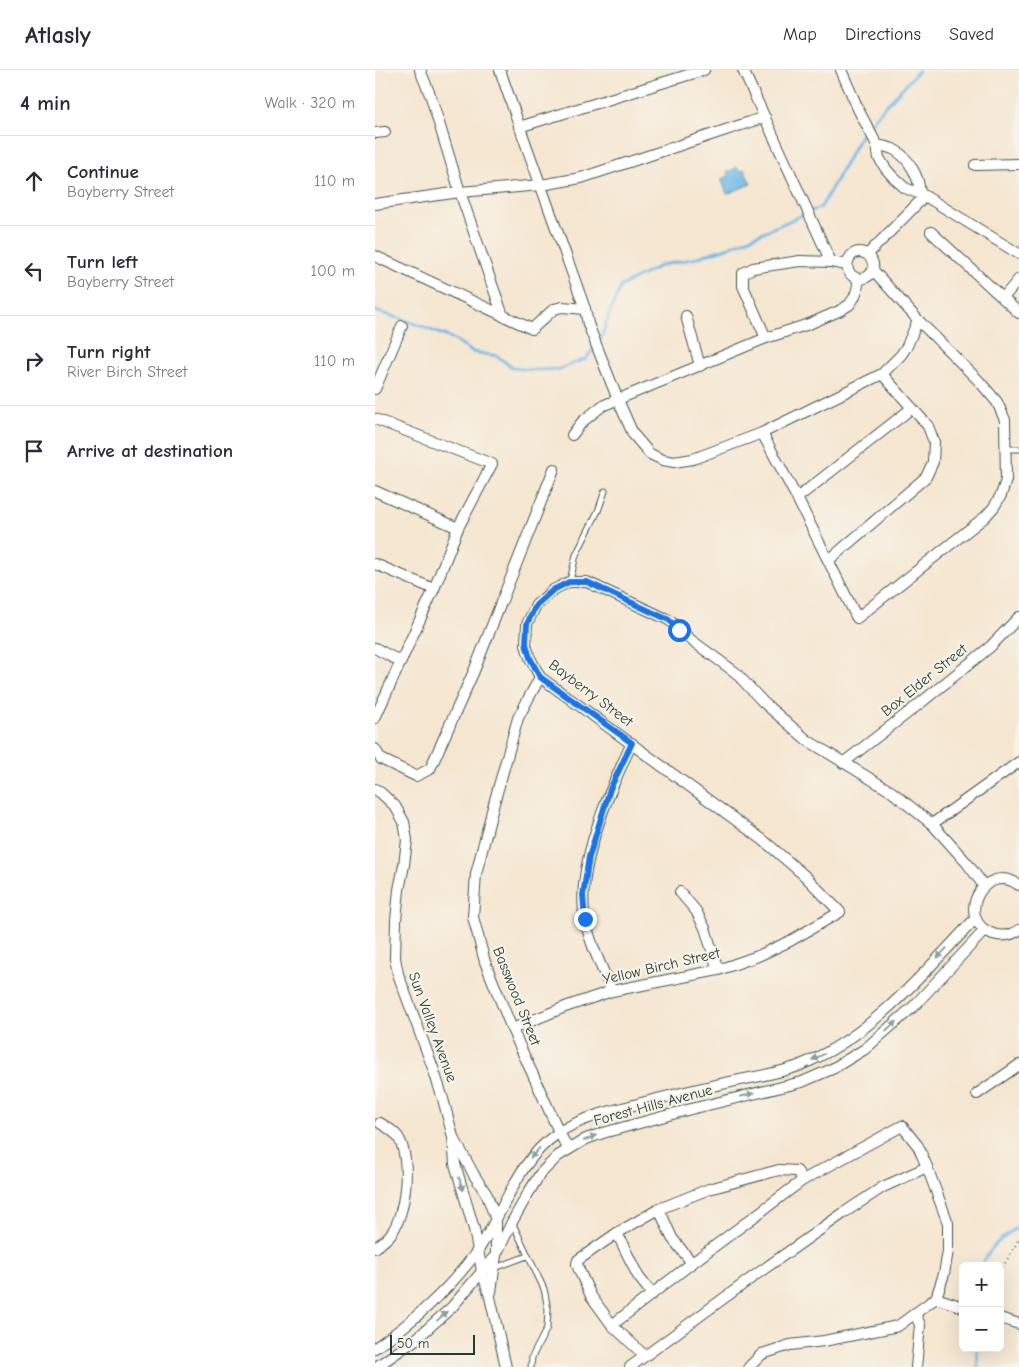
<!DOCTYPE html>
<html lang="en">
<head>
<meta charset="utf-8">
<style>
  :root { --surface:#fff; --page:#f2f2f3; --text:#2b2b33; --muted:#7c7c81; --line:#e1e1e2 }
  body { margin:0; font-family:"Comic Neue",sans-serif; background:var(--page); color:var(--text) }
  .controls { position:absolute; right:15px; bottom:15px; display:grid; overflow:hidden; border-radius:8px; box-shadow:0 5px 20px #0002 }
  .controls button { width:45px; height:45px; display:grid; place-items:center; padding:0; border:0; border-bottom:1px solid var(--line); background:var(--surface); color:var(--text); font:25px sans-serif }
  .scale { position:absolute; left:15px; bottom:12px; width:85px; box-sizing:border-box; padding-left:5px; border:2px solid #1f3d34; border-top:0; font-size:14px; line-height:18px; white-space:nowrap; color:#1f3d34; -webkit-text-stroke:4px #f7f3e8; paint-order:stroke }
  .stop { position:absolute; width:15px; height:15px; margin:-11px; border:4px solid #1a73e8; border-radius:50%; background:#fff }
  .stop.end { background:#1a73e8; border-color:#fff; box-shadow:0 1px 5px #0008 }
  .list { margin:0; padding:0; list-style:none }
  h2 { display:flex; justify-content:space-between; align-items:center; height:65px; margin:0; padding:0 20px; font-size:21px }
  h2 small { font-size:16px; font-weight:400; color:var(--muted) }
  .list li { display:grid; grid-template-columns:32px 1fr auto; gap:15px; align-items:center; box-sizing:border-box; height:90px; padding:0 20px; border-top:1px solid var(--line) }
  .list b { display:block; font-size:19px; white-space:nowrap }
  .list p { margin:0; font-size:16px; white-space:nowrap; color:var(--muted) }
  .list em { font-size:16px; font-style:normal; color:var(--muted) }
  .icon { flex:none; width:28px; height:28px; fill:none; stroke:currentColor; stroke-width:2; stroke-linecap:round; stroke-linejoin:round }
  .map { position:relative; flex:none; width:644px; height:1297px; overflow:hidden }
  header { display:flex; align-items:center; gap:30px; box-sizing:border-box; height:70px; padding:0 25px; background:var(--surface); border-bottom:1px solid var(--line) }
  header strong { font-size:24px }
  nav { display:flex; gap:28px; margin-inline-start:auto; font-size:18px }
  main { display:flex }
  aside { flex:1; background:var(--surface) }
  .map>svg:first-child { display:block }
  .water { fill:#70b8e8; stroke:#487a8e }
  .lines { fill:none; stroke-linecap:round; stroke-linejoin:round }
  .stream { stroke:#70b8e8; stroke-width:3 }
  .lane-casing { stroke:#3f564b; stroke-width:7 }
  .street-casing { stroke:#3f564b; stroke-width:12 }
  .path { stroke:#3f564b; stroke-width:2; stroke-dasharray:1 4; stroke-linecap:butt }
  .lane { stroke:#fff; stroke-width:5 }
  .street { stroke:#fff; stroke-width:10 }
  .oneway { fill:#8f9e9a }
  .route { stroke:#1a73e8; stroke-width:6 }
  .labels { text-anchor:middle; stroke-width:4.5; stroke-linejoin:round; paint-order:stroke }
  .street-label { font-size:15px; fill:#1f3d34; stroke:#f7f3e8 }
</style>
</head>
<body>
<header>
<strong>Atlasly</strong>
<nav><a>Map</a><a>Directions</a><a>Saved</a></nav>
</header>
<main>
<aside>
<h2>4 min<small>Walk · 320 m</small></h2>
<ul class="list">
<li><svg class="icon" aria-label="ahead" viewBox="0 0 24 24"><path d="M12 20V5M6 11l6-6 6 6"/></svg><div><b>Continue</b><p>Bayberry Street</p></div><em>110 m</em></li>
<li><svg class="icon" aria-label="left" viewBox="0 0 24 24"><path d="M17 20v-9H6M10 6l-5 5 5 5"/></svg><div><b>Turn left</b><p>Bayberry Street</p></div><em>100 m</em></li>
<li><svg class="icon" aria-label="right" viewBox="0 0 24 24"><path d="M7 20v-9h11M14 6l5 5-5 5"/></svg><div><b>Turn right</b><p>River Birch Street</p></div><em>110 m</em></li>
<li><svg class="icon" aria-label="arrive" viewBox="0 0 24 24"><path d="M6 21V4h12l-3 4 3 4H6"/></svg><div><b>Arrive at destination</b></div></li>
</ul>
</aside>
<div class="map">
<svg width="644" height="1297" viewBox="0 0 644 1297">
  <rect width="100%" height="100%" fill="#f7f3e8"/>
  <filter id="ink" filterUnits="userSpaceOnUse"><feTurbulence type="fractalNoise" baseFrequency=".02" numOctaves="2"/><feDisplacementMap in="SourceGraphic" scale="10" xChannelSelector="R" yChannelSelector="G"/><feConvolveMatrix kernelMatrix="1 2 1 2 8 2 1 2 1" color-interpolation-filters="sRGB"/></filter>
  <filter id="wash" filterUnits="userSpaceOnUse"><feTurbulence type="fractalNoise" baseFrequency=".0096" numOctaves="4" result="noise"/><feDisplacementMap in="SourceGraphic" scale="20" xChannelSelector="R" yChannelSelector="G"/><feGaussianBlur stdDeviation="1.12" result="paint"/><feColorMatrix in="noise" values="0 0 0 0 0 0 0 0 0 0 0 0 0 0 0 0 0 1.4 0 .05"/><feComposite in="paint" operator="in"/></filter>
  <g filter="url(#wash)">
    <rect width="100%" height="100%" fill="#f5e6d0"/>
    <polygon class="water" points="363,97 364,101 369,99 376,114 352,124 346,109 354,106 352,102"/>
    <g class="lines">
      <g class="stream">
        <polyline points="0,241 33,251 76,268 83,272 97,282 122,286 138,298 158,300 184,299 211,289 219,278"/>
        <polyline points="223,273 226,269 234,245 246,216 287,195 317,189 352,178 446,137 485,67 507,40 544,0"/>
        <path d="M606,1196C616,1176 626,1168 644,1156"/>
        <polyline points="602,1278 603,1297"/>
      </g>
    </g>
  </g>
  <g filter="url(#ink)">
    <g class="lines">
      <defs>
        <g id="lane">
          <polyline points="631,379 644,379"/>
          <polyline points="195,511 201,485 223,441 230,421"/>
          <polyline points="138,1154 169,1219 173,1239 172,1258 157,1287 156,1297"/>
          <polyline points="120,1198 152,1186"/>
        </g>
        <g id="street">
          <polyline points="45,0 56,27 85,122 128,246"/>
          <path d="M125,0C152,80 182,159 210,239L213,254L243,330L258,364L275,384L288,390L299,392L318,389L387,363L507,304L526,285L532,276L543,250"/>
          <polyline points="368,0 456,192"/>
          <polyline points="466,0 484,41 502,75 504,88 511,99 519,108 530,118 550,126 644,184"/>
          <polyline points="144,57 329,0"/>
          <polyline points="0,63 10,62"/>
          <path d="M502,75C507,76 513,77 518,79C534,87 544,107 545,123"/>
          <polyline points="600,95 644,94"/>
          <polyline points="0,134 85,122 166,115 206,108 390,47"/>
          <polyline points="556,162 644,243"/>
          <polyline points="493,184 550,126"/>
          <polyline points="0,186 157,259 179,239 187,237 210,239"/>
          <polyline points="628,228 644,209"/>
          <polyline points="311,246 325,296"/>
          <polyline points="391,268 368,216 368,203 378,198 425,191 456,192 472,195"/>
          <polyline points="0,319 27,256"/>
          <polyline points="0,349 117,394 83,458 59,519 0,648"/>
          <path d="M387,363L422,428L482,548L610,447L619,437L626,425L631,410L630,350L622,332L604,311L543,250L498,200C501,184 481,175 474,189C466,205 489,218 498,200"/>
          <polyline points="197,365 207,352 227,336 391,268 434,254 464,241 474,235 479,228 482,220 484,209"/>
          <polyline points="0,421 83,458"/>
          <polyline points="422,428 537,338"/>
          <polyline points="454,490 551,407 558,392 559,372 553,356 507,304"/>
          <polyline points="0,494 59,519"/>
          <polyline points="0,578 26,592"/>
          <polyline points="165,607 143,648 118,737 101,804 98,847 110,892 137,959 184,1062 193,1079"/>
          <polyline points="0,679 6,689 41,706 55,699 99,601 179,399"/>
          <polyline points="468,693 543,635 615,577 644,547"/>
          <polyline points="0,719 6,723 20,736 29,752 32,770 29,795 24,820 21,850 20,888 23,904 58,998 68,1029 78,1067 80,1094 99,1159 107,1201 115,1227 131,1297"/>
          <polyline points="557,754 644,692"/>
          <path d="M644,815C609,790 578,850 618,864C627,867 637,865 644,860"/>
          <polyline points="305,822 321,841 330,858 343,900"/>
          <path d="M237,921C227,898 215,874 210,849C200,798 235,719 257,673"/>
          <polyline points="137,959 190,937 237,921 343,900 383,886 415,871 465,842 430,806 388,770 165,607 155,588 151,575 152,554 161,535 178,520 194,512 212,512 294,550 316,570 360,602 388,632 432,670 517,722 557,754 592,793 609,816"/>
          <polyline points="602,1024 644,995"/>
          <polyline points="80,1070 99,1105 112,1125 121,1150 121,1185 116,1222"/>
          <polyline points="284,1139 297,1168 317,1193"/>
          <polyline points="242,1163 263,1206 277,1224"/>
          <path d="M0,1178C5,1174 11,1170 15,1165C31,1147 37,1088 23,1067C19,1061 12,1057 5,1053"/>
          <polyline points="561,1228 588,1237"/>
          <polyline points="540,1243 545,1255 541,1297"/>
          <polyline points="625,1248 644,1254"/>
          <polyline points="237,1255 317,1193 428,1110 527,1056 543,1076 552,1097 573,1153 573,1181 569,1204 561,1228 523,1256 449,1271 415,1275 387,1284 374,1297"/>
          <path d="M0,1278C39,1251 75,1219 103,1180C131,1139 140,1093 183,1063C204,1049 231,1042 255,1036C290,1027 325,1018 360,1011C379,1007 399,1004 417,998C423,997 429,993 435,991C501,961 551,900 601,848"/>
          <polyline points="270,1286 237,1255 216,1226 204,1200 202,1194 203,1190 242,1163 284,1139 334,1119 404,1100 422,1101 428,1110"/>
          <polyline points="1,1297 40,1270 77,1237 121,1185 137,1152 154,1122 165,1104 183,1086 211,1069 228,1063 312,1040 427,1012 457,999 490,979 539,936 610,860"/>
          <polyline points="255,1297 382,1204 470,1142 508,1117 552,1097"/>
        </g>
      </defs>
      <use href="#lane" class="lane-casing"/>
      <use href="#street" class="street-casing"/>
      <polyline class="path" points="625,1202 644,1169"/>
      <use href="#lane" class="lane"/>
      <use href="#street" class="street"/>
    </g>
    <defs><path id="oneway-solid" d="M-6-.8H1V-3.2L6.5 0L1 3.2V.8H-6Z" transform="scale(1.25)"/></defs>
    <g class="oneway">
      <use href="#oneway-solid" transform="translate(567 883) rotate(134)"/>
      <use href="#oneway-solid" transform="translate(516 956) rotate(-41)"/>
      <use href="#oneway-solid" transform="translate(443 987) rotate(154)"/>
      <use href="#oneway-solid" transform="translate(372 1025) rotate(-13)"/>
      <use href="#oneway-solid" transform="translate(215 1068) rotate(-23)"/>
      <use href="#oneway-solid" transform="translate(160 1083) rotate(132)"/>
      <use href="#oneway-solid" transform="translate(86 1114) rotate(73)"/>
      <use href="#oneway-solid" transform="translate(67 1246) rotate(-43)"/>
    </g>
  </g>
  <g class="lines" filter="url(#ink)">
    <polyline class="route" points="210,849 208,825 214,787 235,719 257,673 165,607 155,588 151,574 152,554 161,535 178,520 194,512 212,512 294,550 304,560"/>
  </g>
  <g class="labels">
    <g class="street-label">
      <text transform="translate(549 610) rotate(-39)" y="5">Box Elder Street</text>
      <text transform="translate(216 623) rotate(37)" y="5">Bayberry Street</text>
      <text transform="translate(286 896) rotate(-13)" y="5">Yellow Birch Street</text>
      <text transform="translate(142 926) rotate(68)" y="5">Basswood Street</text>
      <text transform="translate(58 957) rotate(70)" y="5">Sun Valley Avenue</text>
      <text transform="translate(278 1035) rotate(-15)" y="5">Forest Hills Avenue</text>
    </g>
  </g>
</svg>
<div class="controls">
<button>+</button>
<button>−</button>
</div>
<div class="scale">50 m</div>
<div class="stop" style="left:304px;top:560px"></div>
<div class="stop end" style="left:210px;top:849px"></div>
</div>
</main>
</body>
</html>
